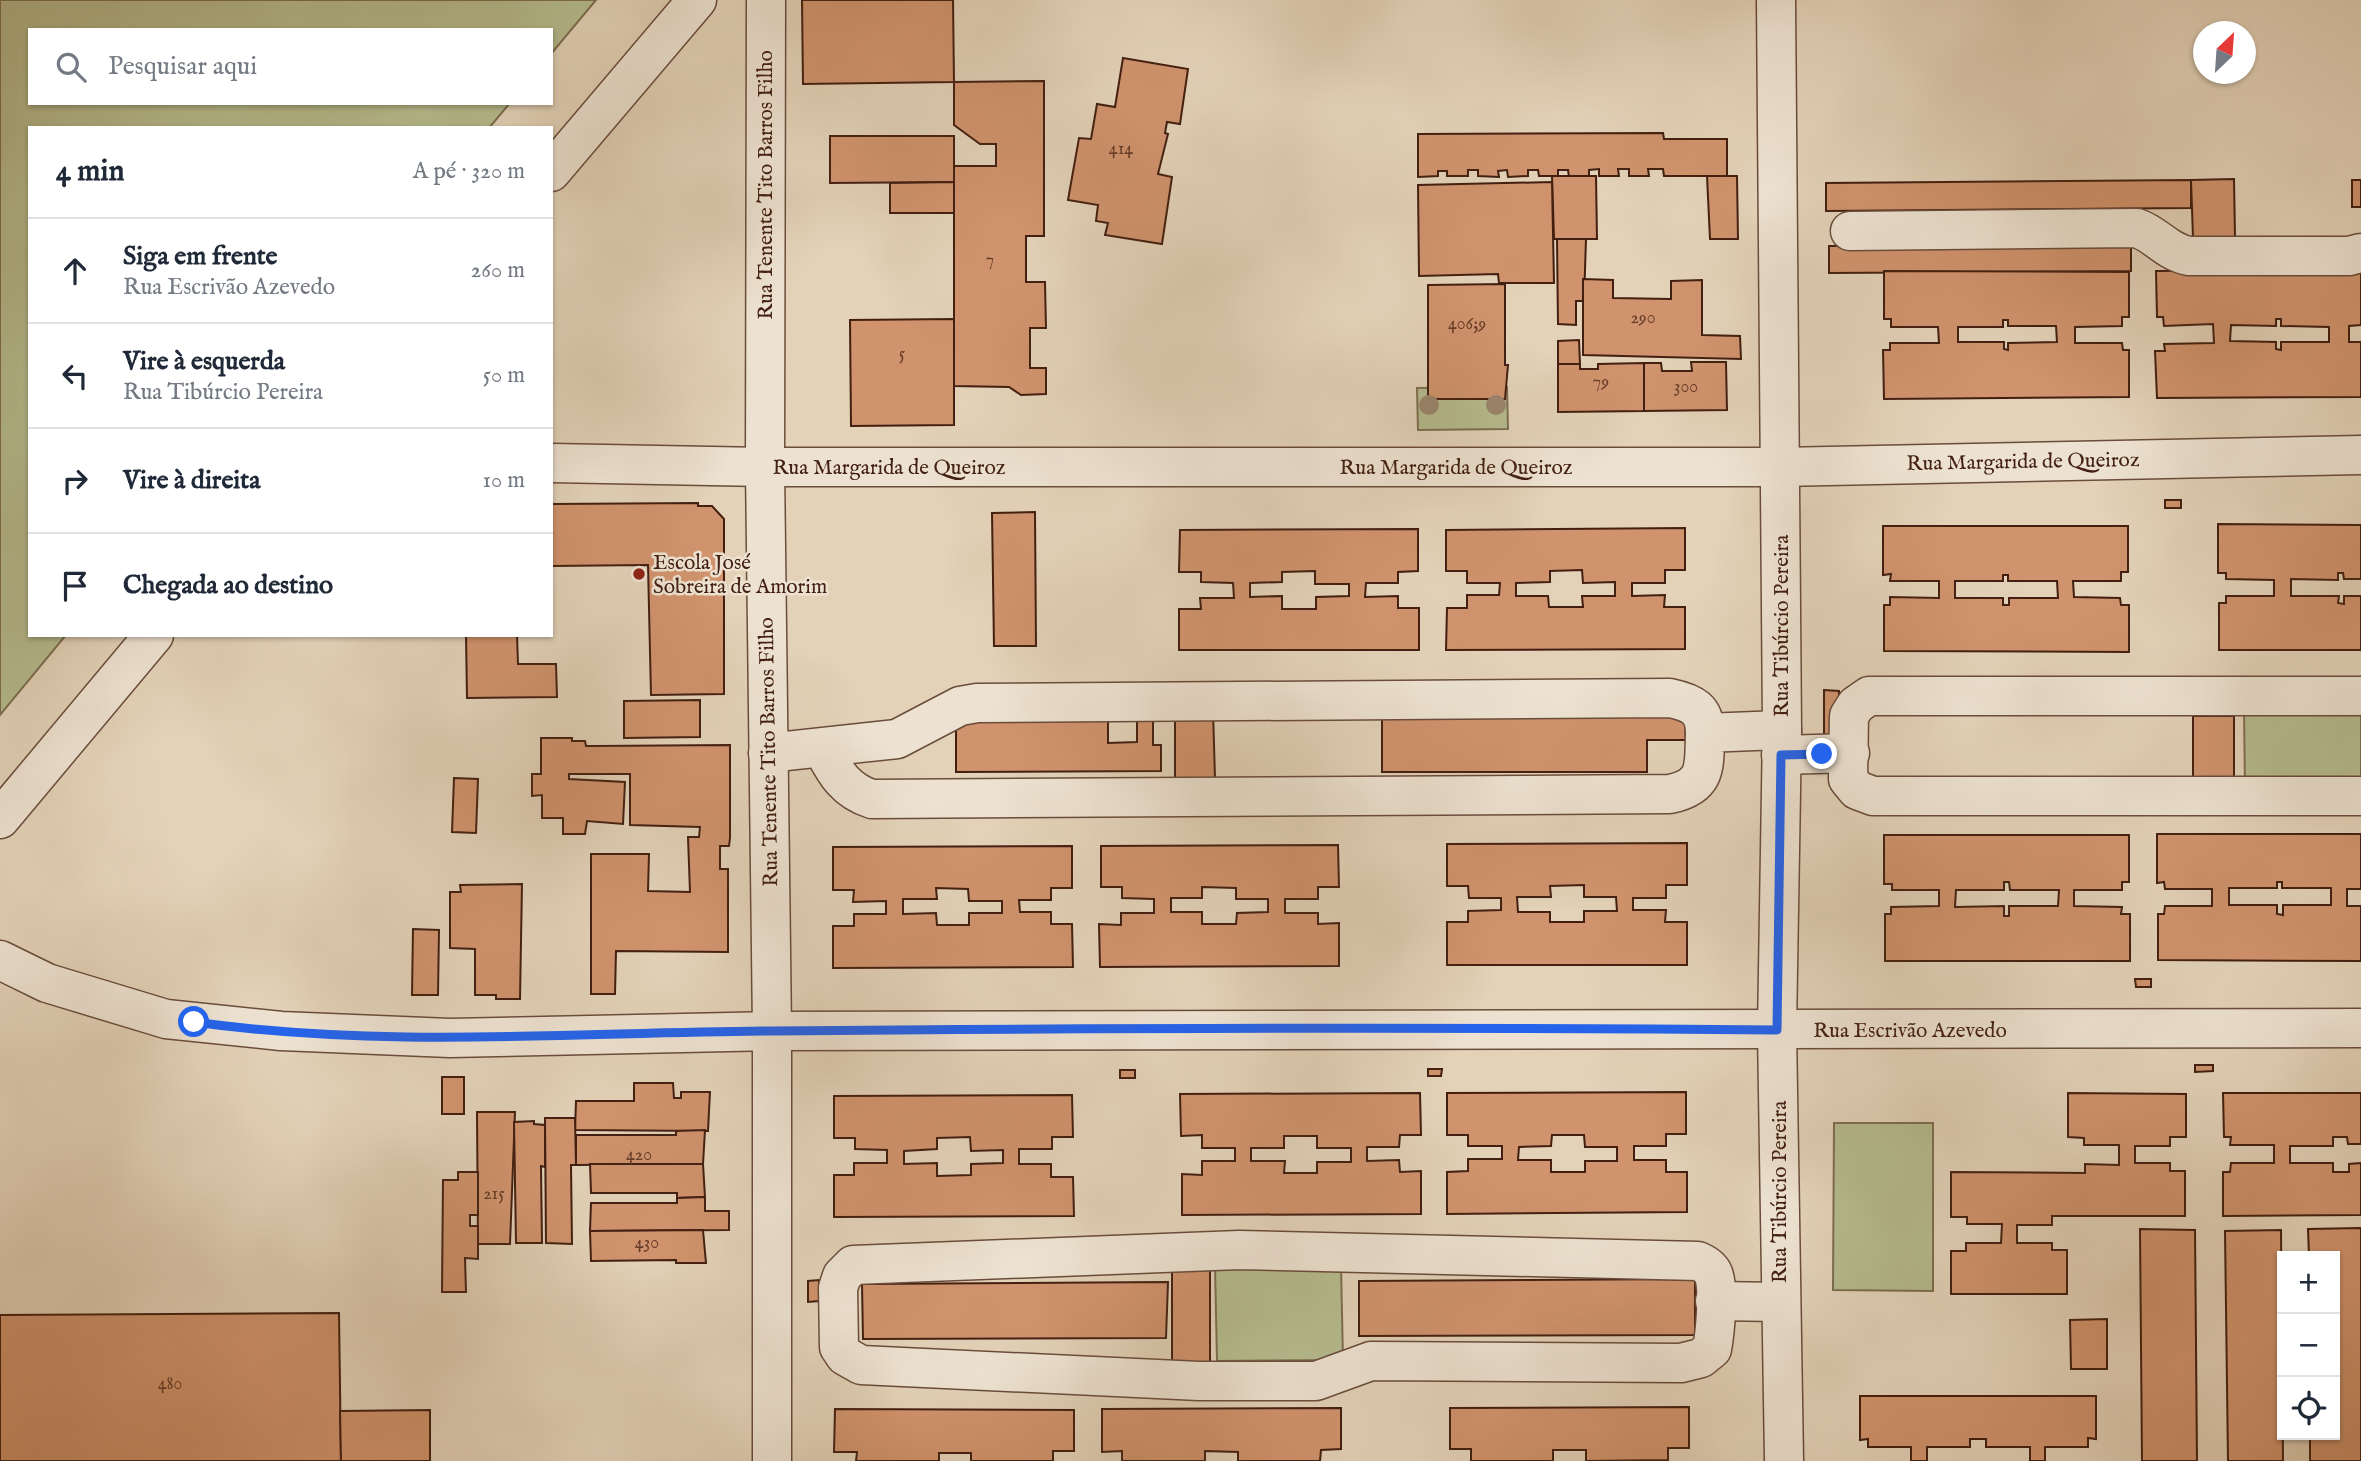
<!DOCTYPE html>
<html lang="pt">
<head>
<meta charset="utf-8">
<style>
  :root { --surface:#fff; --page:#f2f2f3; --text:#1f2937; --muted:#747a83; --line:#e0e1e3 }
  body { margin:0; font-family:"IM FELL English",serif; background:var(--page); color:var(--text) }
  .controls { position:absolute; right:21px; bottom:21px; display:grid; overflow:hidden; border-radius:0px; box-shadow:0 2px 5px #0004 }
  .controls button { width:63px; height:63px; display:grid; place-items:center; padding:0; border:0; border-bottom:2px solid var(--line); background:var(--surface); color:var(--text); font:35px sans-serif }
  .compass { position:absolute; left:2193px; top:21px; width:63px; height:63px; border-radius:50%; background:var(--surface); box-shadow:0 2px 5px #0004; rotate:25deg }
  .stop { position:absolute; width:21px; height:21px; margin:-16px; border:5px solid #2563eb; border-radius:50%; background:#fff }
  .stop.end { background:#2563eb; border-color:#fff; box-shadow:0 2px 7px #0008 }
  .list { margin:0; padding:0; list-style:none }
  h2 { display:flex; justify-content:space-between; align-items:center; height:91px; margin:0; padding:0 28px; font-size:30px }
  h2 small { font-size:23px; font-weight:400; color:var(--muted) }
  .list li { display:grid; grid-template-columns:46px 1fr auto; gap:21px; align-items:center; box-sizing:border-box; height:105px; padding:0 28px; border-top:2px solid var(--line) }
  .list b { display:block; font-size:26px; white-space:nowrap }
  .list p { margin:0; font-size:23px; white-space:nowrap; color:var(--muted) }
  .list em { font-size:23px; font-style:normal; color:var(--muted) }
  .icon { flex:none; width:38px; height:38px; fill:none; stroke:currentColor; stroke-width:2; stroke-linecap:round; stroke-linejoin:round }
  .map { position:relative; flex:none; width:2361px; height:1461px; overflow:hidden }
  .search { position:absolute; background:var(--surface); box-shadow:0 2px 5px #0004; left:28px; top:28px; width:525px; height:77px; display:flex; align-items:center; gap:18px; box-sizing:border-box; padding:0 24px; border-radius:0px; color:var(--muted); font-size:26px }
  .panel { position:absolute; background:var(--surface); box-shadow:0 2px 5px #0004; left:28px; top:126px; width:525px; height:511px; border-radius:0px }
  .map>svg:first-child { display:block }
  .green { fill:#b5bb8e; stroke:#7c6d50; stroke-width:2 }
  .building { fill:#d0936d; stroke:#421f11; stroke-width:2; fill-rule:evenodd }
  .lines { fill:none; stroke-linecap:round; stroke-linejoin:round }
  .minor-casing { stroke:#6a4c3b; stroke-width:41 }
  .minor { stroke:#ede2d1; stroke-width:38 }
  .tree { fill:#9a856d }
  .route { stroke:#2563eb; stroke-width:9 }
  .poi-dot { fill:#8f2418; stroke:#ede2d1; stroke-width:2.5 }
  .labels { text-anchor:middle; stroke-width:5; stroke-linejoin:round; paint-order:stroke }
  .number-label { font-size:18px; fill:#663c28 }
  .street-label { font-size:21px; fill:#421f11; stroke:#ede2d1 }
  .poi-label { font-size:21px; fill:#421f11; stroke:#ede2d1; text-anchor:start }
</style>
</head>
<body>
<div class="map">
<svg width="2361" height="1461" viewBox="0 0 2361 1461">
  <rect width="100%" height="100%" fill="#e3d2b8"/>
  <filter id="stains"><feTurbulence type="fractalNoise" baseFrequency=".00286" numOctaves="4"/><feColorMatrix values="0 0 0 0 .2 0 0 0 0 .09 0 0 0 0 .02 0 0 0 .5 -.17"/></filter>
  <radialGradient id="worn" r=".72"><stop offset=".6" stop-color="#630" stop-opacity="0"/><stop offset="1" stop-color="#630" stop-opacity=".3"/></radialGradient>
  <g class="green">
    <polygon points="0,0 596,0 551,54 551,30 30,30 30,103 510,103 489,128 30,128 30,635 66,635 0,715"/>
    <polygon points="1507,387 1508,429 1418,430 1417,388"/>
    <polygon points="2361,707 2361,789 2245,789 2244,708"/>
    <polygon points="1834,1123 1933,1123 1933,1291 1833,1290"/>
    <polygon points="1341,1265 1343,1360 1217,1361 1215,1266"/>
  </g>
  <g class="building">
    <polygon points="802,0 953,0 954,82 803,84"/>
    <polygon points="1123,58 1188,69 1180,124 1167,122 1165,133 1168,134 1158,174 1172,177 1162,244 1105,235 1108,223 1096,221 1098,205 1068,200 1079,138 1091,139 1097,104 1115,107"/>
    <polygon points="1044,81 1044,236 1026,236 1026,282 1045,282 1046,328 1030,328 1030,368 1046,368 1046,394 1021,395 1009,387 954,386 954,166 996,166 996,144 980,144 954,125 954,82"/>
    <polygon points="1663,133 1664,139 1727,139 1727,176 1664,176 1663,169 1648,169 1649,176 1629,176 1629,169 1618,169 1619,176 1599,176 1599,169 1589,170 1589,176 1569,177 1568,170 1558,170 1558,176 1539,176 1538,170 1528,170 1528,176 1508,177 1507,170 1498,171 1499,177 1478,176 1478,170 1468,170 1468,176 1447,176 1447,171 1438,171 1438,176 1418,177 1418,134"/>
    <polygon points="830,136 954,136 954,182 830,183"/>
    <polygon points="1552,176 1596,176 1597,239 1554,239"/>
    <polygon points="1707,176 1737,176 1738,239 1710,239"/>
    <polygon points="2234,179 2235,238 2193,238 2191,180"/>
    <polygon points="2191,180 2191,208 1826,211 1826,183"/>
    <rect x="2352" y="180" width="9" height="27"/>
    <polygon points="954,182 954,213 890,213 890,183"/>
    <polygon points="1552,182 1554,283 1499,283 1498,274 1419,276 1418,185"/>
    <polygon points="1557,239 1586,239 1584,301 1576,301 1576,325 1558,324"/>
    <polygon points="2131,244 2131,271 1829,273 1829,246"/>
    <path d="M2361,270V325L2349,326V342H2361V397L2157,398L2155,351H2165L2164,344L2214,343L2213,324L2164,326L2163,317H2157L2156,271ZM2276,319H2281V326L2329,327V342H2281V350L2276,349V342L2230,341L2231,325L2276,326Z"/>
    <path d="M1884,271L2129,272V317H2122V326L2075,327V343H2122L2123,350H2129V397L1884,399L1883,350H1890V343H1939L1938,327H1891V319H1884ZM2003,320H2008V326H2056L2057,342L2008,343V350L2004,349V342H1958V327H2003Z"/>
    <polygon points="1583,279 1613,280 1613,298 1671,299 1671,281 1702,280 1702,335 1740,336 1741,359 1583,355"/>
    <polygon points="1505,284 1505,365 1508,365 1505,399 1428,399 1428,285"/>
    <polygon points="954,319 954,425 851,426 850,320"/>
    <polygon points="1579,340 1580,364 1558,364 1558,341"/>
    <polygon points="1691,362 1726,362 1727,410 1644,411 1644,363 1661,363 1662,371 1692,371"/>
    <polygon points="1644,363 1644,411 1558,412 1558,364 1580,364 1580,369 1598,369 1598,364"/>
    <rect x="2165" y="500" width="16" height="8"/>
    <polygon points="698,503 698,506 712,506 724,519 724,694 651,695 648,565 551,566 551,504"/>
    <polygon points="1035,512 1036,646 994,646 992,513"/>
    <polygon points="2218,524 2361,525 2361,579 2344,579 2343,573 2338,573 2338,580 2291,579 2291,596 2339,596 2338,603 2344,604 2344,596 2361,596 2361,650 2219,650 2219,603 2226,603 2226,596 2274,596 2274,580 2226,579 2226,573 2218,573"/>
    <path d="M1883,526H2128V572H2121V581H2073L2074,597L2120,598L2121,605H2129V652L1884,651V605H1890V597L1939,598V581H1890L1891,574L1883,575ZM2003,575H2008V581H2057L2058,598H2009V605H2003V598H1955V581H2003Z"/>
    <path d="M1685,528V570H1665V583H1632V596L1665,595L1664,607H1685V649L1446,650L1447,608H1467V595H1499L1500,583H1467V571H1446V530ZM1582,570L1583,583L1615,582V596H1582L1583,607H1549L1548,596H1516V583L1550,582V571Z"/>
    <path d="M1418,529V571L1398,572V583H1366L1365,597L1398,596V608H1419V650H1179V609H1201L1200,598H1234L1233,583L1201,582V572H1179L1180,530ZM1315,571V584H1349V596L1316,597V609H1282V596L1250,597V583L1282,582V572Z"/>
    <polygon points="466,635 517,635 518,664 556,664 557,697 467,698"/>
    <polygon points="1824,690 1839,691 1839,738 1824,738"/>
    <polygon points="700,700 700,737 624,738 624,701"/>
    <polygon points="1213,711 1215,778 1175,779 1175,712"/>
    <polygon points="1382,714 1685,714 1686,740 1647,740 1647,772 1382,772"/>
    <polygon points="2193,716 2234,716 2234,782 2193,781"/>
    <polygon points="1108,717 1108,743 1137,742 1137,717 1153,717 1153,745 1161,745 1161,771 956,772 956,718"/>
    <polygon points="541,738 572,738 572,741 585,741 586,746 594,746 730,745 730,838 729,846 720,846 720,869 728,869 728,952 616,951 615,994 591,994 591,854 649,854 648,891 690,892 688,837 699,837 700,827 630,825 630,774 569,774 569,779 625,782 623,824 587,821 585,834 563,834 563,818 542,818 542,795 532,796 532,774 541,774"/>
    <polygon points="454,778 478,779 476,833 452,832"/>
    <path d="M2157,834H2361V889H2347V906H2361V961L2158,960V914H2164L2165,906H2212V889H2165L2164,882L2157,883ZM2277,882H2282V888H2331V905H2283V915L2277,914V905H2229V888H2277Z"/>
    <path d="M1884,835H2129V882H2122V890H2074V906L2122,907L2121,914H2130V961H1885V914H1891V907L1939,906V890H1892V884H1884ZM2004,882H2009L2010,890H2059L2058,906H2009V916H2004V906L1955,907L1956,890H2004Z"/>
    <path d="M1687,843V885H1666V898H1633V910H1666L1665,922H1687V965H1447V922H1468V911L1501,910V898H1469L1468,886H1447V844ZM1584,885V897H1616L1617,911H1584V922H1550V912H1518L1517,897H1551L1550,886Z"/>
    <path d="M1338,845L1339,887H1318V899H1285V913H1318V924L1339,923V966L1100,967L1099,924L1121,925V913H1154V899L1122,898V887H1101V846ZM1202,887L1236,888V899H1268V912L1237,913L1236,924H1202V912H1171V898H1202Z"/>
    <path d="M1072,846V888H1051V900H1019L1020,912H1051V924H1072L1073,967L833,968V926H854V914H886V901L853,902L854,890H833V847ZM936,888L968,889L969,901H1002V913H969V925H937L936,913L903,914V899H937Z"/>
    <polygon points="522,884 520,999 496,999 496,995 475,995 475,949 450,948 450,892 461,892 460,885"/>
    <polygon points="413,929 439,930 438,995 412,995"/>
    <polygon points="2135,979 2151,979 2151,987 2136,987"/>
    <polygon points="2195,1065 2213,1065 2213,1071 2195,1072"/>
    <polygon points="1428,1069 1442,1069 1441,1076 1428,1076"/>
    <rect x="1120" y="1070" width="15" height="8"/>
    <rect x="442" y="1077" width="22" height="37"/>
    <polygon points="634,1083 673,1083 674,1098 681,1098 681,1092 710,1092 708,1131 575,1130 576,1101 634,1101"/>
    <path d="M1686,1092V1134H1666V1146H1634V1160H1666V1172H1687V1212L1447,1214V1172L1468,1171V1159H1502V1146H1468V1135H1447V1093ZM1552,1135H1584L1585,1147H1617V1161H1585V1172H1551V1160H1518L1519,1147L1551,1146Z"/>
    <path d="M1420,1093L1421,1135H1400L1399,1147H1367V1161L1399,1160L1400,1172L1421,1171V1214L1182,1215V1174L1202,1175V1161H1235V1148H1202V1135L1181,1136L1180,1094ZM1284,1136H1317V1148H1351V1162H1317V1173H1284L1285,1161H1251V1148H1284Z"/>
    <polygon points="2068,1093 2186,1094 2186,1137 2170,1137 2170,1146 2135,1146 2135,1163 2170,1163 2170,1171 2185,1171 2185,1216 2052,1216 2052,1225 2017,1225 2017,1243 2052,1243 2052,1250 2067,1250 2067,1294 1951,1294 1951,1251 1966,1251 1966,1243 2001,1243 2002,1224 1967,1224 1967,1217 1951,1217 1951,1172 2085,1173 2085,1164 2119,1165 2119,1145 2084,1145 2084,1138 2068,1137"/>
    <polygon points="2223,1093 2361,1093 2361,1144 2348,1144 2347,1137 2333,1137 2333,1146 2290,1146 2290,1163 2333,1163 2333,1172 2349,1172 2349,1164 2361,1163 2361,1215 2223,1216 2223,1172 2230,1172 2231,1163 2274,1163 2274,1145 2230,1145 2231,1137 2224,1137"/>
    <path d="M1072,1095L1073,1137H1052V1149H1019V1164H1051V1177H1073L1074,1216L834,1217V1175H854V1163H887V1150L855,1149V1138H834V1096ZM970,1137L971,1151L1003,1150V1163L971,1164V1175L937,1176V1163L904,1164V1151L937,1149V1138Z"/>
    <polygon points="477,1112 515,1112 510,1244 478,1244"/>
    <polygon points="545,1118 575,1118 576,1165 571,1165 572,1244 546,1243"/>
    <polygon points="534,1121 534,1124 545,1125 545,1167 541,1166 542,1243 516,1243 514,1122"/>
    <polygon points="676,1131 705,1130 703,1164 576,1165 576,1135 676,1135"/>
    <polygon points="590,1164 703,1164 705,1197 677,1198 677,1193 591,1193"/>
    <polygon points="458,1172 478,1172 478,1215 470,1215 470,1226 478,1226 478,1259 465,1258 466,1292 442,1292 443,1180 458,1180"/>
    <polygon points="705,1197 705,1211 729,1211 729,1230 590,1231 591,1203 677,1203 677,1198"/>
    <polygon points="2361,1228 2361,1461 2310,1461 2310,1435 2335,1435 2335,1256 2309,1256 2308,1229"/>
    <polygon points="2140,1229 2195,1230 2197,1461 2142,1461"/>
    <polygon points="703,1230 706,1263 676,1263 676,1260 591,1261 590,1231"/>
    <polygon points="2281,1230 2283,1461 2228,1461 2225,1231"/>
    <polygon points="1172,1265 1210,1265 1210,1363 1172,1366"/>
    <polygon points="1695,1279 1695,1335 1359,1336 1359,1281"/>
    <polygon points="819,1280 819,1301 808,1302 808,1281"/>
    <polygon points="1168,1282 1166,1338 863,1339 862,1284"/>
    <polygon points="339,1313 341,1461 0,1461 0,1315"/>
    <polygon points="2107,1319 2107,1369 2071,1369 2070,1320"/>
    <polygon points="1860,1396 2096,1396 2096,1439 2088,1438 2088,1447 2045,1447 2045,1461 2030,1461 2030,1447 1986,1447 1986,1439 1970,1439 1970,1447 1927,1447 1927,1461 1911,1461 1911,1447 1868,1447 1868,1439 1860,1440"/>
    <polygon points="1689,1407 1689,1448 1668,1448 1668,1460 1586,1461 1586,1450 1553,1450 1553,1461 1471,1461 1471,1449 1450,1449 1450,1408"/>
    <polygon points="1341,1408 1341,1449 1321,1450 1320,1461 1238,1461 1238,1452 1205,1451 1205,1461 1122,1461 1122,1451 1102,1452 1102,1409"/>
    <polygon points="835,1409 1074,1410 1074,1451 1053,1451 1053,1461 971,1461 971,1453 939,1453 939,1461 856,1461 857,1452 834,1452"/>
    <polygon points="430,1410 430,1461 341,1461 340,1411"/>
  </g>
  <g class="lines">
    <defs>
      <g id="minor">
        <polyline points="766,0 765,467 772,1031 772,1461"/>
        <polyline points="1776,0 1782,730 1777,1030 1784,1461"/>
        <polyline points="551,172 697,0"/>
        <path d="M1850,231L2137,228C2157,235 2167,252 2189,256H2349L2361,253"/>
        <polyline points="551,463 765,467 1780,467 2361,455"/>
        <polyline points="2361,696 1869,696 1856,705 1849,716 1848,779 1857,790 1873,796 2361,796"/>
        <path d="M823,749C835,773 846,791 872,799L1670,794C1708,786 1704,766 1705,733L1782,730"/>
        <path d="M768,753L897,739L960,706L977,703L1670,698C1693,703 1705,709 1705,733"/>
        <polyline points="1781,755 1850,753"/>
        <polyline points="0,819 154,635"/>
        <polyline points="0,960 47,983 166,1019 281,1031 450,1038 772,1031 2361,1028"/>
        <path d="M1239,1250L1698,1261C1705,1264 1712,1268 1714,1276C1719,1292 1715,1333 1712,1349L1701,1358L1681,1363L1371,1361L1316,1381H1199L861,1365L845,1356L839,1347L838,1288L842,1276L853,1265Z"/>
        <polyline points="1715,1301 1779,1302"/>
      </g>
    </defs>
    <use href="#minor" class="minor-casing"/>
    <use href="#minor" class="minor"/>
  </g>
  <g class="tree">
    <circle cx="1429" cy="405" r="10"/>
    <circle cx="1496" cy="405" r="10"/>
  </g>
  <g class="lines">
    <path class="route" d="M194,1022C386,1049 581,1032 774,1031C1108,1028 1443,1027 1777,1030L1781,755L1822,754"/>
  </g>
  <circle class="poi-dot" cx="639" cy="574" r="7"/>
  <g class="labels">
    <g class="number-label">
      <text x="1121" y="154">414</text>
      <text x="990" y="265">7</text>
      <text x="1643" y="323">290</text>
      <text x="1467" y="329">406;9</text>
      <text x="902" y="359">5</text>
      <text x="1601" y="387">79</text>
      <text x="1686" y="392">300</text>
      <text x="639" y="1160">420</text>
      <text x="494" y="1199">215</text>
      <text x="647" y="1248">430</text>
      <text x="170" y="1389">480</text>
    </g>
    <g class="street-label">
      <text transform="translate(765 185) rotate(-90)" y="7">Rua Tenente Tito Barros Filho</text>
      <text transform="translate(2023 461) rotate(-1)" y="7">Rua Margarida de Queiroz</text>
      <text x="889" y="474">Rua Margarida de Queiroz</text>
      <text x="1456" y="474">Rua Margarida de Queiroz</text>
      <text transform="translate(1781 626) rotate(-90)" y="7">Rua Tibúrcio Pereira</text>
      <text transform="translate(768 752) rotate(-91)" y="7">Rua Tenente Tito Barros Filho</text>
      <text x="1910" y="1037">Rua Escrivão Azevedo</text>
      <text transform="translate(1779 1192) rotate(-90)" y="7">Rua Tibúrcio Pereira</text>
    </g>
    <g class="poi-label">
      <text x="653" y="569">Escola José<tspan x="653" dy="24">Sobreira de Amorim</tspan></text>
    </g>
  </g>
  <rect width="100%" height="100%" filter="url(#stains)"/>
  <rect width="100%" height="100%" fill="url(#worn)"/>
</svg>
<div class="controls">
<button>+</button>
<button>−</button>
<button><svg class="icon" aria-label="locate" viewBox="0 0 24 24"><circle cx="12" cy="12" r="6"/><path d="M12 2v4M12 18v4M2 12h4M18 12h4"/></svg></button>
</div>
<svg class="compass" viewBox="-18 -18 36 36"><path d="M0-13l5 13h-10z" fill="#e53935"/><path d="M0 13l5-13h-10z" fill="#747a83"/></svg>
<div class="stop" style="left:194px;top:1022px"></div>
<div class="stop end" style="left:1822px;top:754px"></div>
<div class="search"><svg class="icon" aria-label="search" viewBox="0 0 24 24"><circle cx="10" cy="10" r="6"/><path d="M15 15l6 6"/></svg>Pesquisar aqui</div>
<section class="panel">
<h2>4 min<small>A pé · 320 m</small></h2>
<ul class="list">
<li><svg class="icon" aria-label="ahead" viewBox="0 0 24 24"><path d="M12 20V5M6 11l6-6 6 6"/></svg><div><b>Siga em frente</b><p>Rua Escrivão Azevedo</p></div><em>260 m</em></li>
<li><svg class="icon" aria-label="left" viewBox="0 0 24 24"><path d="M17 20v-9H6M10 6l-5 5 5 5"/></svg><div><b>Vire à esquerda</b><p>Rua Tibúrcio Pereira</p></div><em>50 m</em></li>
<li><svg class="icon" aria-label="right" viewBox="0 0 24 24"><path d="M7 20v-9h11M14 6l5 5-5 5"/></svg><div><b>Vire à direita</b></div><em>10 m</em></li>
<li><svg class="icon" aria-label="arrive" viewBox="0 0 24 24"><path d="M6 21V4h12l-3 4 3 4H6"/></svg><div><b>Chegada ao destino</b></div></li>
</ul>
</section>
</div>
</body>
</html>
